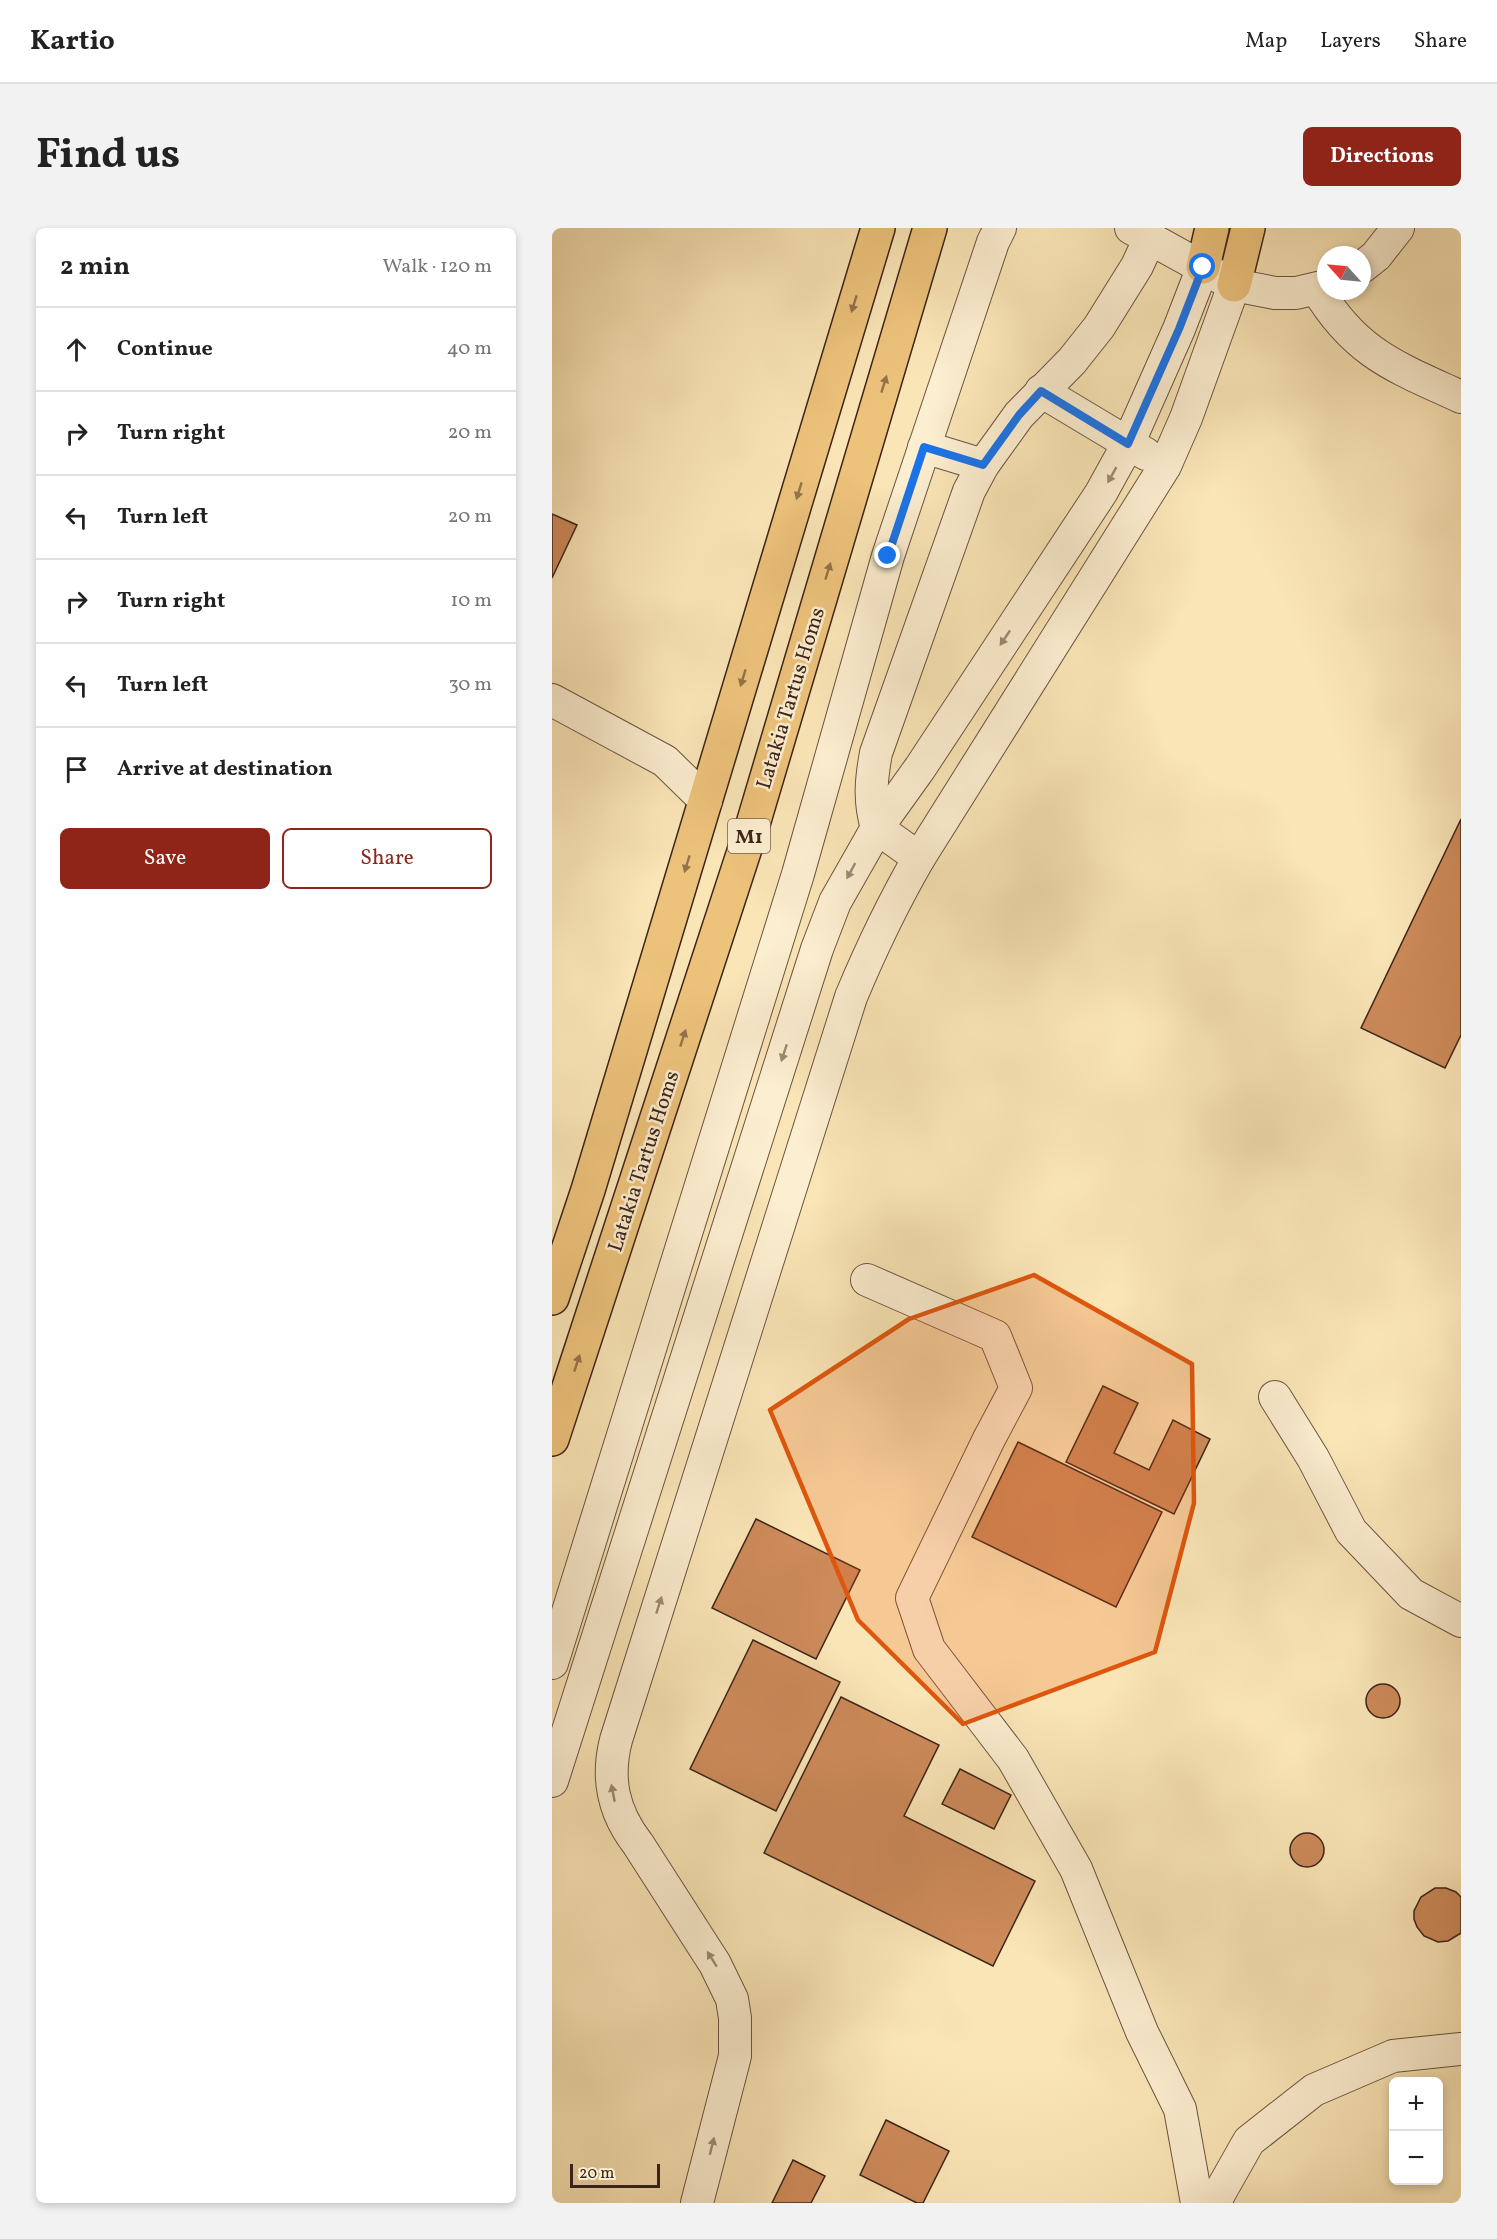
<!DOCTYPE html>
<html lang="en">
<head>
<meta charset="utf-8">
<style>
  :root { --surface:#fff; --page:#f2f2f2; --text:#222; --muted:#767676; --line:#e0e0e0; --accent:#8f2418 }
  body { margin:0; font-family:Vollkorn,serif; background:var(--page); color:var(--text) }
  .controls { position:absolute; right:18px; bottom:18px; display:grid; overflow:hidden; border-radius:9px; box-shadow:0 3px 9px #0003 }
  .controls button { width:54px; height:54px; display:grid; place-items:center; padding:0; border:0; border-bottom:2px solid var(--line); background:var(--surface); color:var(--text); font:30px sans-serif }
  .compass { position:absolute; left:765px; top:18px; width:54px; height:54px; border-radius:50%; background:var(--surface); box-shadow:0 3px 9px #0003; rotate:297deg }
  .scale { position:absolute; left:18px; bottom:15px; width:90px; box-sizing:border-box; padding-left:6px; border:3px solid #3b241a; border-top:0; font-size:16px; line-height:21px; white-space:nowrap; color:#3b241a; -webkit-text-stroke:4px #fceed0; paint-order:stroke }
  .stop { position:absolute; width:18px; height:18px; margin:-14px; border:4px solid #1a73e8; border-radius:50%; background:#fff }
  .stop.end { background:#1a73e8; border-color:#fff; box-shadow:0 2px 6px #0008 }
  .list { margin:0; padding:0; list-style:none }
  h2 { display:flex; justify-content:space-between; align-items:center; height:78px; margin:0; padding:0 24px; font-size:26px }
  h2 small { font-size:20px; font-weight:400; color:var(--muted) }
  .list li { display:grid; grid-template-columns:39px 1fr auto; gap:18px; align-items:center; box-sizing:border-box; height:84px; padding:0 24px; border-top:2px solid var(--line) }
  .list b { display:block; font-size:22px; white-space:nowrap }
  .list em { font-size:20px; font-style:normal; color:var(--muted) }
  .actions { display:flex; gap:12px; padding:18px 24px }
  .actions a { flex:1; padding:14px 0; border:2px solid var(--accent); border-radius:9px; text-align:center; font-size:21px; color:var(--accent) }
  .actions .main { background:var(--accent); color:#fff }
  .icon { flex:none; width:33px; height:33px; fill:none; stroke:currentColor; stroke-width:2; stroke-linecap:round; stroke-linejoin:round }
  .map { position:relative; flex:none; width:909px; height:1975px; overflow:hidden; border-radius:9px }
  header { display:flex; align-items:center; gap:36px; box-sizing:border-box; height:84px; padding:0 30px; background:var(--surface); border-bottom:2px solid var(--line) }
  header strong { font-size:28px }
  nav { display:flex; gap:33px; margin-inline-start:auto; font-size:21px }
  .intro { display:flex; align-items:center; justify-content:space-between; box-sizing:border-box; height:144px; padding:0 36px }
  h1 { margin:0; font-size:42px }
  .button { padding:15px 27px; border-radius:9px; background:var(--accent); color:#fff; font-size:21px; font-weight:700 }
  main { display:flex; gap:36px; padding:0 36px }
  aside { flex:1; background:var(--surface); border-radius:9px; box-shadow:0 3px 9px #0003 }
  .map>svg:first-child { display:block }
  .building { fill:#cd8a5a; stroke:#3b241a; stroke-width:1.5 }
  .lines { fill:none; stroke-linecap:round; stroke-linejoin:round }
  .minor-casing { stroke:#6b5441; stroke-width:34 }
  .highway-casing { stroke:#3b241a; stroke-width:36 }
  .minor { stroke:#fceed0; stroke-width:32 }
  .highway { stroke:#edc27b; stroke-width:33 }
  .oneway { fill:#94734a }
  .oneway2 { fill:#9c8975 }
  .route { stroke:#1a73e8; stroke-width:8 }
  .marked { fill:#df560d; fill-opacity:0.2; stroke:#df560d; stroke-width:4.5; stroke-linejoin:round }
  .labels { text-anchor:middle; stroke-width:5; stroke-linejoin:round; paint-order:stroke }
  .shield { fill:#fceed0; stroke:#756151; stroke-width:1.5 }
  .shield-label { font-size:20px; font-weight:bold; fill:#3b241a }
  .street-label { font-size:21px; fill:#3b241a; stroke:#fceed0 }
</style>
</head>
<body>
<header>
<strong>Kartio</strong>
<nav><a>Map</a><a>Layers</a><a>Share</a></nav>
</header>
<div class="intro"><h1>Find us</h1><a class="button">Directions</a></div>
<main>
<aside>
<h2>2 min<small>Walk · 120 m</small></h2>
<ul class="list">
<li><svg class="icon" aria-label="ahead" viewBox="0 0 24 24"><path d="M12 20V5M6 11l6-6 6 6"/></svg><div><b>Continue</b></div><em>40 m</em></li>
<li><svg class="icon" aria-label="right" viewBox="0 0 24 24"><path d="M7 20v-9h11M14 6l5 5-5 5"/></svg><div><b>Turn right</b></div><em>20 m</em></li>
<li><svg class="icon" aria-label="left" viewBox="0 0 24 24"><path d="M17 20v-9H6M10 6l-5 5 5 5"/></svg><div><b>Turn left</b></div><em>20 m</em></li>
<li><svg class="icon" aria-label="right" viewBox="0 0 24 24"><path d="M7 20v-9h11M14 6l5 5-5 5"/></svg><div><b>Turn right</b></div><em>10 m</em></li>
<li><svg class="icon" aria-label="left" viewBox="0 0 24 24"><path d="M17 20v-9H6M10 6l-5 5 5 5"/></svg><div><b>Turn left</b></div><em>30 m</em></li>
<li><svg class="icon" aria-label="arrive" viewBox="0 0 24 24"><path d="M6 21V4h12l-3 4 3 4H6"/></svg><div><b>Arrive at destination</b></div></li>
</ul>
<div class="actions"><a class="main">Save</a><a>Share</a></div>
</aside>
<div class="map">
<svg width="909" height="1975" viewBox="0 0 909 1975">
  <rect width="100%" height="100%" fill="#fae5b6"/>
  <filter id="stains"><feTurbulence type="fractalNoise" baseFrequency=".00333" numOctaves="4"/><feColorMatrix values="0 0 0 0 .2 0 0 0 0 .09 0 0 0 0 .02 0 0 0 .5 -.17"/></filter>
  <radialGradient id="worn" r=".72"><stop offset=".6" stop-color="#630" stop-opacity="0"/><stop offset="1" stop-color="#630" stop-opacity=".3"/></radialGradient>
  <g class="building">
    <polygon points="0,286 25,297 0,350"/>
    <polygon points="909,591 909,807 893,840 809,800"/>
    <polygon points="551,1158 586,1175 562,1225 597,1242 621,1192 658,1211 622,1286 514,1234"/>
    <polygon points="466,1214 610,1284 564,1379 420,1309"/>
    <polygon points="204,1291 308,1342 264,1431 160,1380"/>
    <polygon points="201,1412 288,1454 224,1583 138,1541"/>
    <circle cx="831" cy="1473" r="17"/>
    <polygon points="289,1469 387,1517 352,1588 483,1653 441,1738 212,1625"/>
    <polygon points="408,1541 459,1567 442,1601 390,1576"/>
    <circle cx="755" cy="1622" r="17"/>
    <polygon points="883,1660 894,1660 904,1664 909,1669 909,1705 896,1713 886,1714 872,1708 865,1699 862,1691 862,1683 869,1669"/>
    <polygon points="334,1892 397,1923 371,1975 365,1975 308,1947"/>
    <polygon points="241,1932 273,1948 259,1975 220,1975"/>
  </g>
  <g class="lines">
    <defs>
      <g id="minor">
        <polyline points="579,0 682,57 723,65 744,65 774,58"/>
        <polyline points="810,39 824,28 846,0"/>
        <path d="M765,61C804,126 844,139 909,169"/>
        <polyline points="489,163 594,226"/>
        <polyline points="372,219 431,237"/>
        <polyline points="0,472 113,533 154,573"/>
        <path d="M367,630L325,600C317,573 319,552 324,525L417,263L431,237L467,187L520,133L547,99L585,38L598,10"/>
        <polyline points="315,1052 443,1108 464,1160 437,1211 360,1370 377,1421 461,1531 524,1641 590,1804 628,1881 645,1975"/>
        <polyline points="723,1169 761,1230 799,1303 859,1366 909,1393"/>
        <polyline points="0,1435 246,646 336,328 441,14 448,0"/>
        <polyline points="0,1553 265,721 283,674 325,600 368,540 549,265 576,216 627,101 651,39"/>
        <path d="M145,1975L183,1828V1790L180,1771L163,1736L86,1616C61,1584 54,1551 64,1512L299,769C319,721 341,675 367,630L613,238L634,190L682,57"/>
        <polyline points="664,1975 667,1966 697,1913 762,1862 841,1828 909,1821"/>
      </g>
      <g id="highway">
        <polyline points="651,39 660,0"/>
        <polyline points="682,57 696,0"/>
        <polyline points="0,1070 36,962 326,0"/>
        <polyline points="0,1211 201,596 378,0"/>
      </g>
    </defs>
    <use href="#minor" class="minor-casing"/>
    <use href="#highway" class="highway-casing"/>
    <use href="#minor" class="minor"/>
    <use href="#highway" class="highway"/>
  </g>
  <defs><path id="oneway-solid" d="M-6-.8H1V-3.2L6.5 0L1 3.2V.8H-6Z" transform="scale(1.5)"/></defs>
  <g class="oneway">
    <use href="#oneway-solid" transform="translate(302 76) rotate(107)"/>
    <use href="#oneway-solid" transform="translate(332 156) rotate(-73)"/>
    <use href="#oneway-solid" transform="translate(247 263) rotate(107)"/>
    <use href="#oneway-solid" transform="translate(276 343) rotate(-73)"/>
    <use href="#oneway-solid" transform="translate(191 450) rotate(107)"/>
    <use href="#oneway-solid" transform="translate(135 636) rotate(107)"/>
    <use href="#oneway-solid" transform="translate(131 810) rotate(-72)"/>
    <use href="#oneway-solid" transform="translate(25 1135) rotate(-72)"/>
  </g>
  <g class="oneway2">
    <use href="#oneway-solid" transform="translate(560 247) rotate(119)"/>
    <use href="#oneway-solid" transform="translate(453 410) rotate(124)"/>
    <use href="#oneway-solid" transform="translate(299 643) rotate(118)"/>
    <use href="#oneway-solid" transform="translate(232 825) rotate(108)"/>
    <use href="#oneway-solid" transform="translate(107 1377) rotate(-72)"/>
    <use href="#oneway-solid" transform="translate(61 1565) rotate(-101)"/>
    <use href="#oneway-solid" transform="translate(160 1731) rotate(-122)"/>
    <use href="#oneway-solid" transform="translate(160 1918) rotate(-76)"/>
  </g>
  <g class="lines">
    <polyline class="route" points="336,328 372,219 431,237 467,187 489,163 576,216 627,101 651,39"/>
  </g>
  <path class="marked" d="M482,1047L640,1136L642,1275L603,1424L411,1496L306,1392L218,1182L357,1091Z"/>
  <g class="labels">
    <rect class="shield" x="176" y="591" width="42" height="34" rx="4.5"/>
    <g class="shield-label">
      <text x="197" y="615">M1</text>
    </g>
    <g class="street-label">
      <text transform="translate(238 470) rotate(-73)" y="7">Latakia Tartus Homs</text>
      <text transform="translate(91 933) rotate(-72)" y="7">Latakia Tartus Homs</text>
    </g>
  </g>
  <rect width="100%" height="100%" filter="url(#stains)"/>
  <rect width="100%" height="100%" fill="url(#worn)"/>
</svg>
<div class="controls">
<button>+</button>
<button>−</button>
</div>
<svg class="compass" viewBox="-18 -18 36 36"><path d="M0-13l5 13h-10z" fill="#e53935"/><path d="M0 13l5-13h-10z" fill="#767676"/></svg>
<div class="scale">20 m</div>
<div class="stop" style="left:651px;top:39px"></div>
<div class="stop end" style="left:336px;top:328px"></div>
</div>
</main>
</body>
</html>
